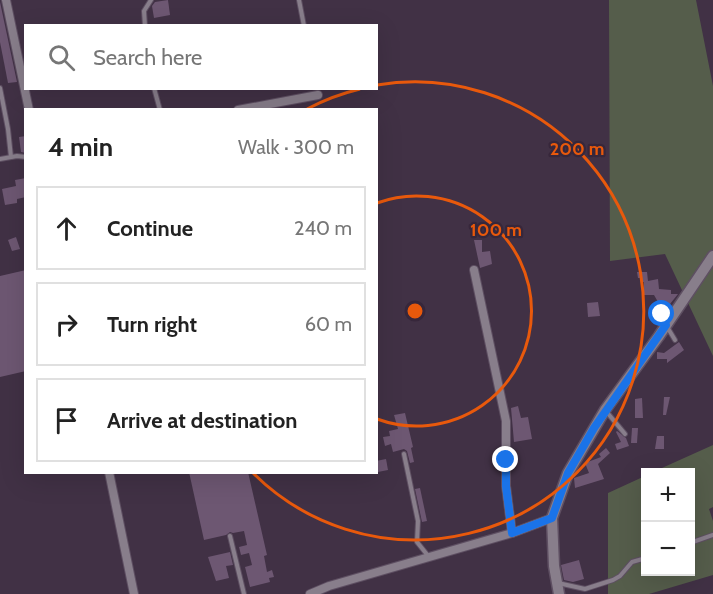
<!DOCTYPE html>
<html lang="en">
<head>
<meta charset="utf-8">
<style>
  :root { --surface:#fff; --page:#f2f2f2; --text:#222; --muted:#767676; --line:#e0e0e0 }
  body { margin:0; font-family:Cabin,sans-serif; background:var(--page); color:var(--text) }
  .controls { position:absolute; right:18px; bottom:18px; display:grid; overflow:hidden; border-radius:0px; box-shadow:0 6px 24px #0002 }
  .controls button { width:54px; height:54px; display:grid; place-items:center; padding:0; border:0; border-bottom:2px solid var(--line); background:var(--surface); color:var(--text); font:30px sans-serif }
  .stop { position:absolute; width:18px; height:18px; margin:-14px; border:4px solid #1a73e8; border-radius:50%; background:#fff }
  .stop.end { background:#1a73e8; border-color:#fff; box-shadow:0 2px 6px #0008 }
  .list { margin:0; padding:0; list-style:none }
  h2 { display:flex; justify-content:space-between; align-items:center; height:78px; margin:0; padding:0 24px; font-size:26px }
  h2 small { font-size:20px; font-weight:400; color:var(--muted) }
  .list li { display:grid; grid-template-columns:39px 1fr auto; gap:18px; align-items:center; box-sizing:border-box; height:84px; margin:0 12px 12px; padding:0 12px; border:2px solid var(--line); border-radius:0px }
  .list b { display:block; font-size:22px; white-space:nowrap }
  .list em { font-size:20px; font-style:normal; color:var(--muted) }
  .icon { flex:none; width:33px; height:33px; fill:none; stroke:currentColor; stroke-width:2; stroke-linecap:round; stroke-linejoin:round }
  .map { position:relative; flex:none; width:713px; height:594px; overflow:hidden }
  .search { position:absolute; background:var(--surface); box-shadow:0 6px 24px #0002; left:24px; top:24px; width:354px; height:66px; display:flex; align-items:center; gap:15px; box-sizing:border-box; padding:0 21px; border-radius:0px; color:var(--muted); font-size:22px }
  .panel { position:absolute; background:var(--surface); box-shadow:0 6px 24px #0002; left:24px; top:108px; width:354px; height:366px; border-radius:0px }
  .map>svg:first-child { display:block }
  .green { fill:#555d4b }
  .building { fill:#6d5772 }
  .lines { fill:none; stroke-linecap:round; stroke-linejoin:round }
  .service-casing { stroke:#5e4f62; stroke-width:6 }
  .minor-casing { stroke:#5e4f62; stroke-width:10 }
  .tertiary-casing { stroke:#5e4f62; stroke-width:13 }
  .service { stroke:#887e8b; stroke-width:4 }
  .minor { stroke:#887e8b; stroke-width:8 }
  .tertiary { stroke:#887e8b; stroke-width:10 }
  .route { stroke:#1a73e8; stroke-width:8 }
  .ring { fill:none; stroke:#e8590c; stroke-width:3 }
  .centre { fill:#e8590c; stroke:#37273b; stroke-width:3 }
  .ring-label { font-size:18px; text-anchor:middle; font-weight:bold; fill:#e8590c; stroke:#37273b; stroke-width:4.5; stroke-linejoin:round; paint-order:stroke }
</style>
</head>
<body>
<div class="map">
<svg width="713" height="594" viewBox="0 0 713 594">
  <rect width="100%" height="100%" fill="#413145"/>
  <g class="green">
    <polygon points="609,0 696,0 713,86 713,356 665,254 610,261"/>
    <polygon points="713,445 713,507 709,509 713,521 713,575 649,594 608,594 608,493 645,476 646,572 690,572 690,472 653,472"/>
  </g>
  <g class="building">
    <polygon points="168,0 170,15 154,18 152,6 155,2"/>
    <polygon points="0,2 17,82 8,83 0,42"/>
    <polygon points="26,136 26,153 21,152 19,137"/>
    <polygon points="26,178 26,197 17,199 17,203 5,205 2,189 16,186 15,180"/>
    <polygon points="16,237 20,249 12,251 8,240"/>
    <polygon points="474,240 482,240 482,252 490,251 492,264 480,268"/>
    <polygon points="26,270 26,371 0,377 0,276"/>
    <polygon points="637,272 647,272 648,281 658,279 659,289 671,290 671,294 678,294 670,304 658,302 654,295 644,295 644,282 641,282 641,278 638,278"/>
    <polygon points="598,302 600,316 588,317 587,303"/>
    <polygon points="679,342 684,350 667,363 667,359 657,359 657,352 664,353"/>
    <polygon points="664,397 670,397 666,415 663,415"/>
    <polygon points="642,398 643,418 635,418 635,399"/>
    <polygon points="518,406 521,418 528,417 532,439 514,442 511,408"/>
    <polygon points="405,413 413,447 411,448 414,462 410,463 407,451 404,449 393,452 391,444 385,446 383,437 390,436 389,431 398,429 394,415"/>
    <polygon points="632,428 638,428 637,443 631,443"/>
    <polygon points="617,431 626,438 629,446 617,450 615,444 621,442 616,432"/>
    <polygon points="657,436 664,436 664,449 655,449"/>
    <polygon points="606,448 610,453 598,464 604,479 575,488 574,478 589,473 585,463 601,457 599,454"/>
    <polygon points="386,459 388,470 378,472 376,461"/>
    <polygon points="189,472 248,472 267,555 264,556 267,572 272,570 274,577 269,578 270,582 250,587 245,567 252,565 249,553 241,555 239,547 247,545 244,531 233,533 230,532 226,535 204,540"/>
    <polygon points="420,488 427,521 422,522 415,489"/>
    <polygon points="230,552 233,565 226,566 229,578 216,581 208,557"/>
    <polygon points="579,560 584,579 573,582 564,580 561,565"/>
  </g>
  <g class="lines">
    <defs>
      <g id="service">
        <polyline points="299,0 304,26"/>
        <polyline points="145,26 144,11 151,0"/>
        <polyline points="0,88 8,129 11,157"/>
        <polyline points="154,88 160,110"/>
        <polyline points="0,159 17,156 26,157"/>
        <polyline points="659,306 666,325 675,340"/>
        <polyline points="605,410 625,434"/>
        <polyline points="404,454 418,521 417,542 429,557"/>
        <polyline points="230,536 244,594"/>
        <polyline points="690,543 713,535"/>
        <polyline points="558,583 585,589 613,580 620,576 632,562 646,558"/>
      </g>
      <g id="minor">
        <polyline points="6,0 29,110"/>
        <polyline points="238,110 318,95"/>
        <polyline points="474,270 506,421 506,486 512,533"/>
        <polyline points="109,472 134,594"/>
        <polyline points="310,594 329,586 512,533 552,518"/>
      </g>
      <polyline id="tertiary" points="559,594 554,566 552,518 568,473 605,410 659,336 713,256"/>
    </defs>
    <use href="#service" class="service-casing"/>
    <use href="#minor" class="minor-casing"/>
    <use href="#tertiary" class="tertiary-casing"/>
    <use href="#service" class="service"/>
    <use href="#minor" class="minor"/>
    <use href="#tertiary" class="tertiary"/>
  </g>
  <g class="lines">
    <polyline class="route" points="506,460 506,486 512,533 552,518 568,473 594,428 666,325 662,314"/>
  </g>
  <g class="ring">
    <path d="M377 203A115 115 0 1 1 377 419"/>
    <path d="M307 109A229 229 0 0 1 360 89M377 85A229 229 0 1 1 253 473"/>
  </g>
  <circle cx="415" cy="311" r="9" class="centre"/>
  <g class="ring-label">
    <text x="577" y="155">200 m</text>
    <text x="496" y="236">100 m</text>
  </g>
</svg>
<div class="controls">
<button>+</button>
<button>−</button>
</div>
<div class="stop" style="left:662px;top:314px"></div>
<div class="stop end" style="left:506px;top:460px"></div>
<div class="search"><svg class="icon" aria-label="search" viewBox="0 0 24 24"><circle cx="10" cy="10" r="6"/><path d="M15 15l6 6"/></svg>Search here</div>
<section class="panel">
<h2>4 min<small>Walk · 300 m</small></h2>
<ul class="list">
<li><svg class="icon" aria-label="ahead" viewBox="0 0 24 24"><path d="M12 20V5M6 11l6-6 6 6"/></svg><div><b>Continue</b></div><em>240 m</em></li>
<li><svg class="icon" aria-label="right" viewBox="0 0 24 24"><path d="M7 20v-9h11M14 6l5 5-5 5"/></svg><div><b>Turn right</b></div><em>60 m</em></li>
<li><svg class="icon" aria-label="arrive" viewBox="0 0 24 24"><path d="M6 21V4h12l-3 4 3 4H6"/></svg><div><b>Arrive at destination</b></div></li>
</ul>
</section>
</div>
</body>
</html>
